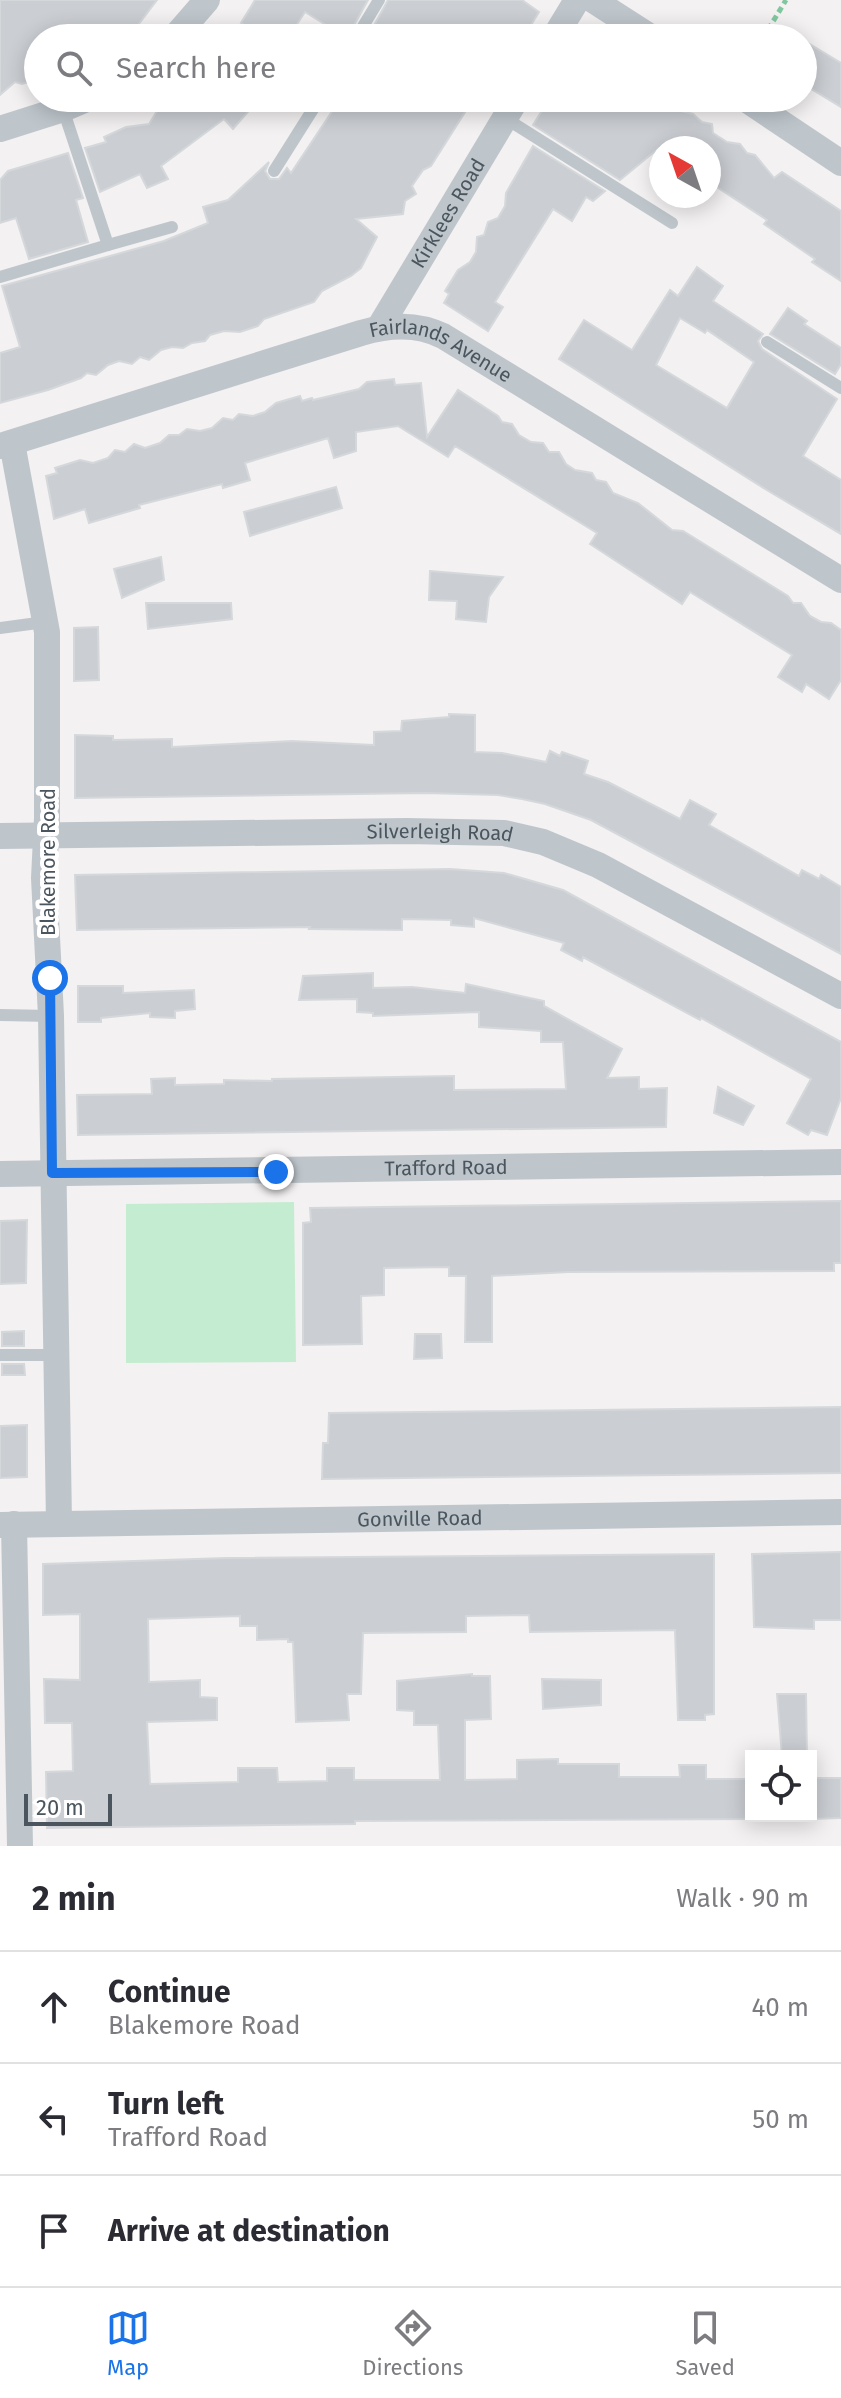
<!DOCTYPE html>
<html lang="en">
<head>
<meta charset="utf-8">
<style>
  :root { --surface:#fff; --page:#f2f2f3; --text:#2b2b33; --muted:#7c7c81; --line:#e1e1e2; --accent:#1a73e8 }
  body { margin:0; font-family:"Fira Sans",sans-serif; background:var(--page); color:var(--text) }
  .controls { position:absolute; right:24px; bottom:24px; display:grid; overflow:hidden; border-radius:0px; box-shadow:0 4px 20px #0003 }
  .controls button { width:72px; height:72px; display:grid; place-items:center; padding:0; border:0; border-bottom:2px solid var(--line); background:var(--surface); color:var(--text); font:40px sans-serif }
  .compass { position:absolute; left:649px; top:136px; width:72px; height:72px; border-radius:50%; background:var(--surface); box-shadow:0 4px 20px #0003; rotate:320deg }
  .scale { position:absolute; left:24px; bottom:20px; width:88px; box-sizing:border-box; padding-left:8px; border:4px solid #4a555d; border-top:0; font-size:22px; line-height:28px; white-space:nowrap; color:#4a555d; -webkit-text-stroke:6px #fff; paint-order:stroke }
  .stop { position:absolute; width:24px; height:24px; margin:-18px; border:6px solid #1a73e8; border-radius:50%; background:#fff }
  .stop.end { background:#1a73e8; border-color:#fff; box-shadow:0 2px 8px #0008 }
  .list { margin:0; padding:0; list-style:none }
  h2 { display:flex; justify-content:space-between; align-items:center; height:104px; margin:0; padding:0 32px; font-size:34px }
  h2 small { font-size:26px; font-weight:400; color:var(--muted) }
  .list li { display:grid; grid-template-columns:52px 1fr auto; gap:24px; align-items:center; box-sizing:border-box; height:112px; padding:0 32px; border-top:2px solid var(--line) }
  .list b { display:block; font-size:30px; white-space:nowrap }
  .list p { margin:0; font-size:26px; white-space:nowrap; color:var(--muted) }
  .list em { font-size:26px; font-style:normal; color:var(--muted) }
  .icon { flex:none; width:44px; height:44px; fill:none; stroke:currentColor; stroke-width:2; stroke-linecap:round; stroke-linejoin:round }
  .map { position:relative; flex:none; width:841px; height:1846px; overflow:hidden }
  .search { position:absolute; background:var(--surface); box-shadow:0 4px 20px #0003; left:24px; right:24px; top:24px; height:88px; display:flex; align-items:center; gap:20px; box-sizing:border-box; padding:0 28px; border-radius:44px; color:var(--muted); font-size:30px }
  .sheet { height:440px; background:var(--surface) }
  nav { display:flex; justify-content:space-around; align-items:center; box-sizing:border-box; height:112px; border-top:2px solid var(--line); background:var(--surface); font-size:22px; color:var(--muted) }
  nav a { display:grid; justify-items:center; gap:4px }
  nav .on { color:var(--accent) }
  .map>svg:first-child { display:block }
  .green { fill:#c4ecd0 }
  .building { fill:#cbced3; stroke:#d5d8db; stroke-width:2; fill-rule:evenodd }
  .lines { fill:none; stroke-linecap:round; stroke-linejoin:round }
  .path { stroke:#7fc79e; stroke-width:5; stroke-dasharray:6 4; stroke-linecap:butt }
  .service { stroke:#bec6cc; stroke-width:12 }
  .minor { stroke:#bec6cc; stroke-width:26 }
  .route { stroke:#1a73e8; stroke-width:10 }
  .labels { text-anchor:middle; stroke-width:8; stroke-linejoin:round; paint-order:stroke }
  .street-label { font-size:20px; fill:#4a555d; stroke:#fff }
</style>
</head>
<body>
<div class="map">
<svg width="841" height="1846" viewBox="0 0 841 1846">
  <rect width="100%" height="100%" fill="#f3f1f1"/>
  <polygon class="green" points="294,1202 296,1362 126,1363 126,1204"/>
  <g class="building">
    <polygon points="0,0 157,0 135,29 121,38 38,38 38,79 22,84 15,82 0,95"/>
    <polygon points="255,0 368,0 347,38 305,12 288,38 237,38 246,26 241,23"/>
    <polygon points="388,0 522,0 539,12 523,38 367,38"/>
    <polygon points="803,40 841,63 841,107 803,84"/>
    <polygon points="172,98 260,98 233,129 224,119 161,166 168,179 147,188 140,174 100,192 85,148 106,142 104,137 126,127 149,124 157,111 169,106"/>
    <polygon points="341,98 474,98 431,166 423,170 412,186 416,194 405,201 403,214 356,219 377,237 361,268 351,276 322,291 314,302 264,319 258,326 240,332 224,331 210,335 205,341 192,343 183,348 172,347 161,350 149,360 140,357 132,364 119,361 108,365 96,375 87,373 81,378 48,390 0,403 0,353 20,347 2,286 164,241 208,223 203,207 228,200 269,162 265,171 270,179 279,179 287,168 291,173"/>
    <polygon points="550,98 662,98 681,111 693,114 702,122 712,124 713,133 727,142 740,144 747,153 755,155 774,178 782,172 841,211 841,281 812,262 815,259 764,224 767,220 709,182 709,148 659,148 620,180 533,125"/>
    <polygon points="533,146 605,191 593,201 586,197 572,221 553,209 495,302 503,307 488,331 444,303 449,294 445,291 458,270 470,262 476,252 477,237 484,235 488,222 498,218 505,206 506,193"/>
    <polygon points="68,153 83,198 76,200 88,242 29,259 16,218 0,223 0,180 8,171"/>
    <path d="M697,267L723,286L713,301L763,334L758,341L762,349L837,399L803,456L841,480V534L770,492L559,359L584,320L632,350L670,290L678,296ZM680,318L705,333L707,330L754,362L727,408L656,365Z"/>
    <polygon points="788,308 807,321 804,324 841,348 841,364 835,374 770,334"/>
    <polygon points="394,379 395,385 421,383 427,437 458,390 498,416 502,422 512,424 519,435 531,442 543,443 549,452 559,452 566,464 575,470 592,473 596,480 606,482 613,493 638,503 672,530 683,531 788,596 793,603 801,603 810,616 821,622 831,623 841,630 841,680 829,699 806,684 802,692 778,677 792,655 690,592 682,604 590,544 597,533 455,446 448,457 398,426 356,432 356,451 334,458 328,438 245,463 250,480 223,488 222,484 139,505 140,508 89,523 85,509 54,519 46,476 57,473 55,468 80,460 93,463 108,458 115,450 125,452 134,444 145,448 160,443 169,435 179,435 187,429 200,431 212,428 223,418 233,420 239,414 253,416 265,412 276,403 300,396 302,401 312,398 313,400 359,389 367,382"/>
    <polygon points="336,487 342,508 250,536 244,512"/>
    <polygon points="161,557 164,580 122,598 114,569"/>
    <polygon points="430,571 503,577 489,597 486,622 456,619 457,601 429,600"/>
    <polygon points="146,603 231,603 232,619 148,629"/>
    <polygon points="98,627 99,680 74,681 74,628"/>
    <polygon points="449,714 475,715 475,752 502,753 546,762 550,751 560,756 562,752 588,761 584,774 608,782 680,819 690,800 716,814 709,825 799,876 802,870 819,879 821,875 841,887 841,954 591,820 545,804 522,799 498,795 425,793 75,798 75,735 113,736 113,740 172,739 172,747 292,741 374,745 374,732 401,731 402,721 449,717"/>
    <polygon points="450,869 504,873 563,890 841,1042 841,1098 827,1135 811,1130 808,1135 787,1123 811,1079 701,1018 700,1020 583,957 582,961 561,950 564,943 474,918 474,927 451,925 451,920 402,919 402,930 309,929 310,927 77,930 75,875"/>
    <polygon points="373,973 373,988 412,987 465,993 466,984 544,1001 544,1006 622,1049 607,1078 639,1077 639,1089 667,1088 666,1127 78,1135 77,1095 152,1094 151,1079 175,1078 175,1085 224,1084 224,1080 272,1081 272,1079 454,1076 454,1090 566,1089 563,1042 541,1042 541,1031 479,1027 479,1012 373,1016 373,1013 357,1012 357,999 299,1000 303,976"/>
    <polygon points="78,986 123,986 123,993 194,990 195,1009 175,1011 175,1018 150,1017 150,1013 101,1018 101,1022 78,1022"/>
    <polygon points="718,1087 754,1106 743,1125 714,1113"/>
    <polygon points="841,1201 841,1263 834,1263 834,1271 568,1272 492,1276 492,1342 465,1342 466,1276 449,1276 449,1267 384,1268 384,1295 361,1296 362,1344 303,1345 303,1223 311,1222 310,1208"/>
    <polygon points="27,1220 26,1283 0,1284 0,1221"/>
    <polygon points="24,1331 24,1346 2,1346 2,1332"/>
    <polygon points="415,1334 441,1334 442,1358 414,1359"/>
    <polygon points="2,1364 24,1364 25,1375 2,1375"/>
    <polygon points="841,1407 841,1473 322,1479 323,1443 328,1443 329,1413"/>
    <polygon points="27,1425 27,1477 0,1478 0,1426"/>
    <polygon points="841,1552 841,1620 814,1620 814,1629 754,1627 752,1554"/>
    <polygon points="714,1554 714,1714 705,1715 705,1720 678,1720 675,1630 530,1632 529,1615 466,1616 466,1632 363,1633 361,1694 347,1694 349,1720 296,1722 293,1642 288,1642 288,1639 257,1640 257,1626 240,1626 240,1616 148,1619 149,1682 200,1680 200,1697 217,1698 217,1720 147,1722 150,1784 238,1782 238,1768 277,1768 278,1782 327,1781 327,1768 354,1768 354,1780 440,1780 438,1725 414,1725 414,1711 397,1710 397,1681 472,1674 472,1676 490,1676 491,1719 465,1720 465,1780 517,1779 517,1760 558,1759 558,1764 619,1764 619,1777 680,1777 679,1765 706,1765 706,1779 751,1779 751,1819 355,1821 355,1824 47,1828 46,1772 73,1771 72,1723 45,1723 44,1679 80,1680 80,1614 43,1615 43,1564 226,1558"/>
    <polygon points="542,1679 601,1680 601,1705 543,1709"/>
    <polygon points="777,1694 806,1694 807,1756 782,1756"/>
    <polygon points="811,1778 841,1778 841,1818 811,1819"/>
  </g>
  <g class="lines">
    <g class="path">
      <polyline points="220,28 236,38"/>
      <polyline points="763,38 786,0"/>
    </g>
    <g class="service">
      <polyline points="356,38 379,0"/>
      <polyline points="63,109 108,245 172,227"/>
      <polyline points="505,118 672,223"/>
      <polyline points="274,171 320,98"/>
      <polyline points="0,277 108,245"/>
      <polyline points="767,342 841,388"/>
      <polyline points="0,628 45,622"/>
      <polyline points="0,1015 51,1016"/>
      <polyline points="0,1355 56,1355"/>
    </g>
    <g class="minor">
      <polyline points="593,0 652,38"/>
      <polyline points="174,38 207,0"/>
      <polyline points="554,38 577,0"/>
      <polyline points="744,98 841,163"/>
      <polyline points="0,129 63,109 89,98"/>
      <path id="s1" d="M379,328L517,98"/>
      <polyline points="12,443 47,632 47,818 44,878 51,1016 59,1523"/>
      <path id="s2" d="M0,446L361,333C389,325 416,323 443,336L841,580"/>
      <path id="s3" d="M0,836L407,831L504,833L543,842L598,865L841,996"/>
      <path id="s4" d="M0,1174L841,1162"/>
      <polyline points="14,1524 20,1846"/>
      <path id="s5" d="M0,1525L841,1512"/>
    </g>
  </g>
  <g class="lines">
    <polyline class="route" points="50,978 52,1173 276,1172"/>
  </g>
  <g class="labels">
    <g class="street-label">
      <text dy="7" stroke="none"><textPath href="#s1" startOffset="134">Kirklees Road</textPath></text>
      <text dy="7" stroke="none"><textPath href="#s2" startOffset="464">Fairlands Avenue</textPath></text>
      <text dy="7" stroke="none"><textPath href="#s3" startOffset="440">Silverleigh Road</textPath></text>
      <text transform="translate(48 862) rotate(-90)" y="7">Blakemore Road</text>
      <text dy="7" stroke="none"><textPath href="#s4" startOffset="446">Trafford Road</textPath></text>
      <text dy="7" stroke="none"><textPath href="#s5" startOffset="420">Gonville Road</textPath></text>
    </g>
  </g>
</svg>
<div class="controls">
<button><svg class="icon" aria-label="locate" viewBox="0 0 24 24"><circle cx="12" cy="12" r="6"/><path d="M12 2v4M12 18v4M2 12h4M18 12h4"/></svg></button>
</div>
<svg class="compass" viewBox="-18 -18 36 36"><path d="M0-13l5 13h-10z" fill="#e53935"/><path d="M0 13l5-13h-10z" fill="#7c7c81"/></svg>
<div class="scale">20 m</div>
<div class="stop" style="left:50px;top:978px"></div>
<div class="stop end" style="left:276px;top:1172px"></div>
<div class="search"><svg class="icon" aria-label="search" viewBox="0 0 24 24"><circle cx="10" cy="10" r="6"/><path d="M15 15l6 6"/></svg>Search here</div>
</div>
<section class="sheet">
<h2>2 min<small>Walk · 90 m</small></h2>
<ul class="list">
<li><svg class="icon" aria-label="ahead" viewBox="0 0 24 24"><path d="M12 20V5M6 11l6-6 6 6"/></svg><div><b>Continue</b><p>Blakemore Road</p></div><em>40 m</em></li>
<li><svg class="icon" aria-label="left" viewBox="0 0 24 24"><path d="M17 20v-9H6M10 6l-5 5 5 5"/></svg><div><b>Turn left</b><p>Trafford Road</p></div><em>50 m</em></li>
<li><svg class="icon" aria-label="arrive" viewBox="0 0 24 24"><path d="M6 21V4h12l-3 4 3 4H6"/></svg><div><b>Arrive at destination</b></div></li>
</ul>
</section>
<nav>
<a class="on"><svg class="icon" aria-label="map" viewBox="0 0 24 24"><path d="M3 6l6-2 6 2 6-2v14l-6 2-6-2-6 2zM9 4v14M15 6v14"/></svg>Map</a>
<a><svg class="icon" aria-label="directions" viewBox="0 0 24 24"><path d="M12 3l9 9-9 9-9-9zM9 14v-3h6M13 9l2 2-2 2"/></svg>Directions</a>
<a><svg class="icon" aria-label="saved" viewBox="0 0 24 24"><path d="M7 4h10v16l-5-4-5 4z"/></svg>Saved</a>
</nav>
</body>
</html>
